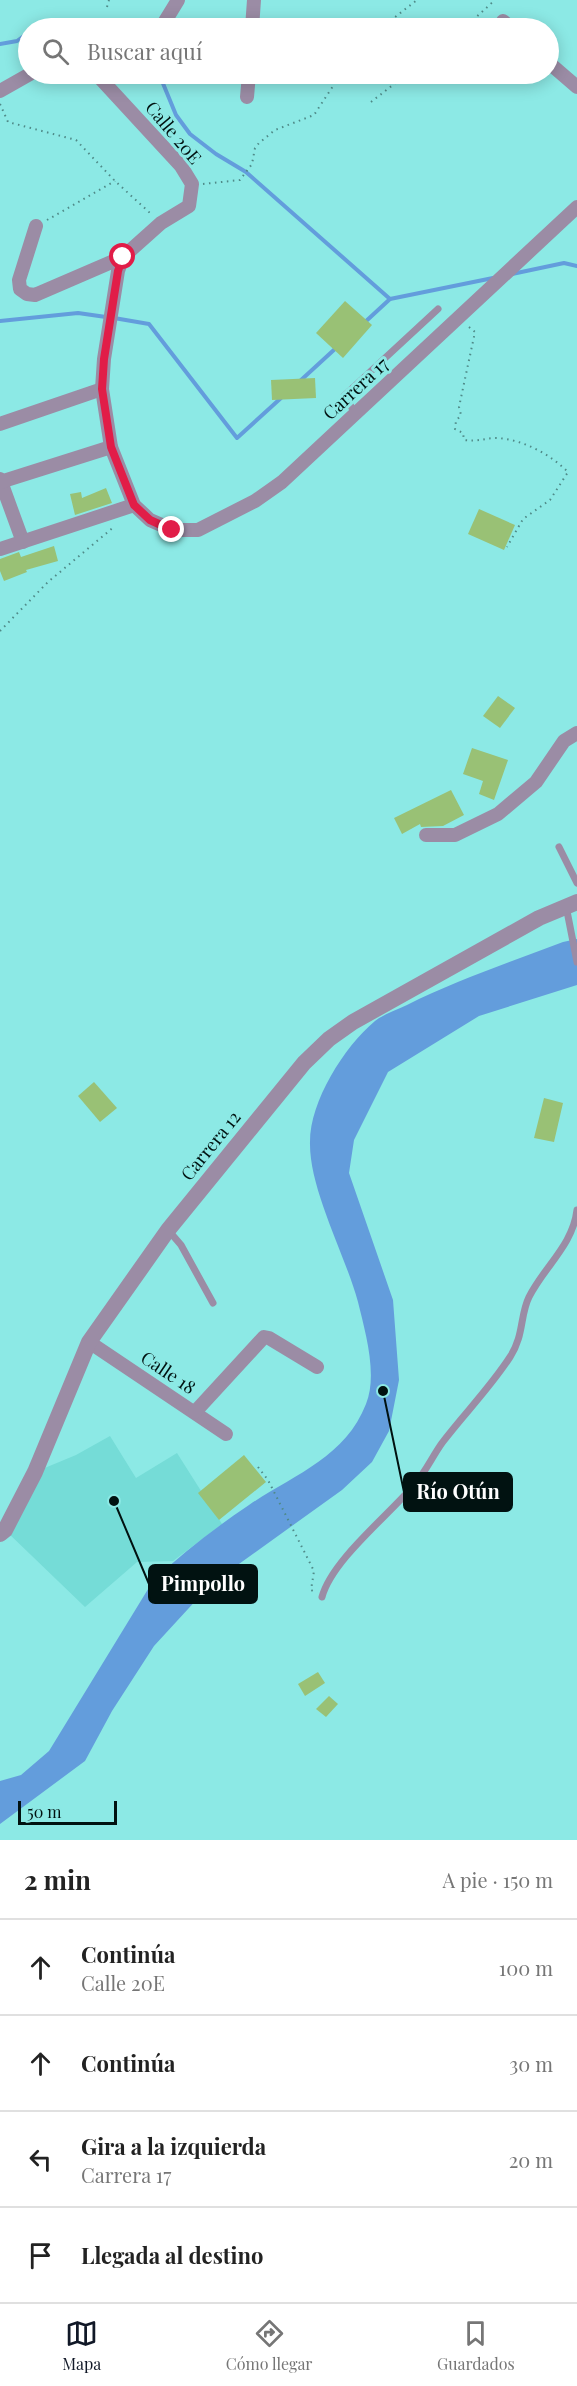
<!DOCTYPE html>
<html lang="es">
<head>
<meta charset="utf-8">
<style>
  :root { --surface:#fff; --page:#f6f6f6; --text:#222; --muted:#767676; --line:#e0e0e0; --accent:#111827 }
  body { margin:0; font-family:"Playfair Display",serif; background:var(--page); color:var(--text) }
  .scale { position:absolute; left:18px; bottom:15px; width:99px; box-sizing:border-box; padding-left:6px; border:3px solid #011211; border-top:0; font-size:16px; line-height:21px; white-space:nowrap; color:#011211; -webkit-text-stroke:4px #8ce9e5; paint-order:stroke }
  .stop { position:absolute; width:18px; height:18px; margin:-14px; border:4px solid #e11d48; border-radius:50%; background:#fff }
  .stop.end { background:#e11d48; border-color:#fff; box-shadow:0 2px 6px #0008 }
  .list { margin:0; padding:0; list-style:none }
  h2 { display:flex; justify-content:space-between; align-items:center; height:78px; margin:0; padding:0 24px; font-size:26px }
  h2 small { font-size:20px; font-weight:400; color:var(--muted) }
  .list li { display:grid; grid-template-columns:39px 1fr auto; gap:18px; align-items:center; box-sizing:border-box; height:96px; padding:0 24px; border-top:2px solid var(--line) }
  .list b { display:block; font-size:22px; white-space:nowrap }
  .list p { margin:0; font-size:20px; white-space:nowrap; color:var(--muted) }
  .list em { font-size:20px; font-style:normal; color:var(--muted) }
  .icon { flex:none; width:33px; height:33px; fill:none; stroke:currentColor; stroke-width:2; stroke-linecap:round; stroke-linejoin:round }
  .map { position:relative; flex:none; width:577px; height:1840px; overflow:hidden }
  .search { position:absolute; background:var(--surface); box-shadow:0 3px 15px #0003; left:18px; right:18px; top:18px; height:66px; display:flex; align-items:center; gap:15px; box-sizing:border-box; padding:0 21px; border-radius:33px; color:var(--muted); font-size:22px }
  .sheet { height:462px; background:var(--surface) }
  nav { display:flex; justify-content:space-around; align-items:center; box-sizing:border-box; height:84px; border-top:2px solid var(--line); background:var(--surface); font-size:16px; color:var(--muted) }
  nav a { display:grid; justify-items:center; gap:3px }
  nav .on { color:var(--accent) }
  .map>svg:first-child { display:block }
  .built { fill:#75dcd7 }
  .water { fill:#639ddc }
  .lines { fill:none; stroke-linecap:round; stroke-linejoin:round }
  .stream { stroke:#639ddc; stroke-width:4 }
  .building { fill:#99c175 }
  .path { stroke:#4f8a88; stroke-width:2; stroke-dasharray:1.5 4.5; stroke-linecap:butt }
  .service { stroke:#9b8ca5; stroke-width:7 }
  .minor { stroke:#9b8ca5; stroke-width:14 }
  .tertiary { stroke:#9b8ca5; stroke-width:16 }
  .route { stroke:#e11d48; stroke-width:8 }
  .labels { text-anchor:middle; stroke-width:6; stroke-linejoin:round; paint-order:stroke }
  .street-label { font-size:18px; fill:#011211; stroke:#8ce9e5 }
  .leader { fill:none; stroke:#011211; stroke-width:2 }
  .callout-dot { fill:#011211; stroke:#8ce9e5; stroke-width:2 }
  .callout { fill:#011211; stroke:#011211; stroke-width:2 }
  .callout-label { font-size:20px; text-anchor:middle; font-weight:bold; fill:#fff }
</style>
</head>
<body>
<div class="map">
<svg width="577" height="1840" viewBox="0 0 577 1840">
  <rect width="100%" height="100%" fill="#8ce9e5"/>
  <polygon class="built" points="110,1436 136,1478 177,1453 222,1524 173,1561 137,1562 85,1607 5,1530 35,1472 76,1455"/>
  <path class="water" d="M577,939V985L479,1016L388,1072L354,1140L349,1173L393,1300L399,1380L389,1431L372,1462L342,1490L211,1584L154,1646L112,1711L85,1761L0,1824V1781L21,1775L49,1751L153,1581C182,1553 215,1528 249,1505C293,1475 345,1458 366,1404C378,1375 365,1331 358,1302C345,1254 309,1189 310,1142C310,1101 344,1047 375,1021C384,1014 397,1010 407,1005C457,980 511,962 563,942Z"/>
  <g class="lines">
    <g class="stream">
      <polyline points="0,44 17,41 28,33"/>
      <polyline points="154,74 162,81 176,115 190,134 216,154 246,172 390,299"/>
      <polyline points="512,274 564,263 577,266"/>
      <polyline points="114,318 149,324 237,438 281,398"/>
      <polyline points="0,321 78,313 106,317"/>
      <polyline points="364,323 390,299 493,278"/>
      <polyline points="300,381 336,348"/>
    </g>
  </g>
  <g class="building">
    <polygon points="345,301 372,325 343,358 316,333"/>
    <polygon points="315,378 316,398 272,400 271,380"/>
    <polygon points="106,488 112,503 75,515 70,494 81,492 82,498"/>
    <polygon points="479,509 515,525 504,550 468,534"/>
    <polygon points="54,546 58,561 26,570 27,572 4,581 0,571 0,559 19,552 21,557"/>
    <polygon points="498,696 515,708 500,728 483,716"/>
    <polygon points="472,748 508,760 494,800 479,794 483,781 463,774"/>
    <polygon points="451,790 464,815 443,826 421,827 420,824 402,834 394,818"/>
    <polygon points="94,1082 117,1108 100,1122 78,1096"/>
    <polygon points="544,1098 563,1103 554,1142 534,1138"/>
    <polygon points="244,1455 266,1482 219,1520 198,1493"/>
    <polygon points="318,1672 325,1683 305,1696 298,1684"/>
    <polygon points="329,1696 338,1704 326,1717 316,1709"/>
  </g>
  <g class="lines">
    <g class="path">
      <polyline points="107,7 109,0"/>
      <polyline points="381,28 417,0"/>
      <polyline points="464,28 495,0"/>
      <polyline points="371,102 407,74"/>
      <polyline points="0,104 8,122 76,140 115,181 150,213"/>
      <polyline points="203,184 240,180 252,164 255,148 259,143 275,130 314,115 341,74"/>
      <polyline points="47,220 115,181"/>
      <path d="M469,327L475,332L459,407L461,415L456,421L455,429L463,433L464,440C478,442 485,438 496,438C522,439 550,454 568,472L550,500L523,519L507,547"/>
      <polyline points="0,631 48,582 115,526"/>
      <polyline points="258,1467 268,1480 314,1571 311,1590 315,1592"/>
    </g>
    <g class="service">
      <polyline points="356,414 344,396 438,309"/>
      <polyline points="559,847 577,883"/>
      <polyline points="566,906 577,962"/>
      <polyline points="169,1231 181,1245 213,1303"/>
      <path d="M322,1597C332,1560 388,1516 414,1485C425,1473 432,1457 442,1443C464,1414 490,1388 510,1357C524,1336 520,1315 529,1297C544,1267 573,1245 577,1210"/>
    </g>
    <g class="minor">
      <polyline points="503,21 511,28"/>
      <polyline points="164,23 178,0"/>
      <polyline points="252,28 254,0"/>
      <polyline points="548,62 577,87"/>
      <polyline points="92,74 99,77 181,166 192,184 189,206 161,223 123,257 118,271 104,359 102,389 111,447 134,505 150,520 173,530 198,530 255,501 282,482 577,207"/>
      <polyline points="0,91 30,74"/>
      <polyline points="247,97 249,74"/>
      <polyline points="36,226 19,280 20,289 27,294 35,295 123,257"/>
      <polyline points="0,424 102,389"/>
      <polyline points="0,479 23,542"/>
      <polyline points="0,482 111,447"/>
      <polyline points="0,549 134,505"/>
      <polyline points="426,835 455,835 498,814 536,782 564,741 577,733"/>
      <polyline points="89,1342 226,1434"/>
      <polyline points="195,1412 264,1337 269,1338 317,1367"/>
    </g>
    <polyline class="tertiary" points="0,1534 5,1530 35,1472 89,1342 168,1230 304,1063 329,1039 353,1022 539,918 577,902"/>
  </g>
  <g class="lines">
    <polyline class="route" points="123,257 118,271 104,359 102,389 111,447 134,505 150,520 172,530"/>
  </g>
  <g class="labels">
    <g class="street-label">
      <text transform="translate(173 133) rotate(50)" y="6">Calle 20E</text>
      <text transform="translate(356 389) rotate(-43)" y="6">Carrera 17</text>
      <text transform="translate(211 1146) rotate(-51)" y="6">Carrera 12</text>
      <text transform="translate(168 1373) rotate(34)" y="6">Calle 18</text>
    </g>
  </g>
  <path class="leader" d="M383 1391L404 1492M114 1501L149 1584"/>
  <g class="callout-dot">
    <circle cx="383" cy="1391" r="6"/>
    <circle cx="114" cy="1501" r="6"/>
  </g>
  <g class="callout">
    <rect x="404" y="1473" width="108" height="38" rx="6"/>
    <rect x="149" y="1565" width="108" height="38" rx="6"/>
  </g>
  <g class="callout-label">
    <text x="458" y="1499">Río Otún</text>
    <text x="203" y="1591">Pimpollo</text>
  </g>
</svg>
<div class="scale">50 m</div>
<div class="stop" style="left:123px;top:257px"></div>
<div class="stop end" style="left:172px;top:530px"></div>
<div class="search"><svg class="icon" aria-label="search" viewBox="0 0 24 24"><circle cx="10" cy="10" r="6"/><path d="M15 15l6 6"/></svg>Buscar aquí</div>
</div>
<section class="sheet">
<h2>2 min<small>A pie · 150 m</small></h2>
<ul class="list">
<li><svg class="icon" aria-label="ahead" viewBox="0 0 24 24"><path d="M12 20V5M6 11l6-6 6 6"/></svg><div><b>Continúa</b><p>Calle 20E</p></div><em>100 m</em></li>
<li><svg class="icon" aria-label="ahead" viewBox="0 0 24 24"><path d="M12 20V5M6 11l6-6 6 6"/></svg><div><b>Continúa</b></div><em>30 m</em></li>
<li><svg class="icon" aria-label="left" viewBox="0 0 24 24"><path d="M17 20v-9H6M10 6l-5 5 5 5"/></svg><div><b>Gira a la izquierda</b><p>Carrera 17</p></div><em>20 m</em></li>
<li><svg class="icon" aria-label="arrive" viewBox="0 0 24 24"><path d="M6 21V4h12l-3 4 3 4H6"/></svg><div><b>Llegada al destino</b></div></li>
</ul>
</section>
<nav>
<a class="on"><svg class="icon" aria-label="map" viewBox="0 0 24 24"><path d="M3 6l6-2 6 2 6-2v14l-6 2-6-2-6 2zM9 4v14M15 6v14"/></svg>Mapa</a>
<a><svg class="icon" aria-label="directions" viewBox="0 0 24 24"><path d="M12 3l9 9-9 9-9-9zM9 14v-3h6M13 9l2 2-2 2"/></svg>Cómo llegar</a>
<a><svg class="icon" aria-label="saved" viewBox="0 0 24 24"><path d="M7 4h10v16l-5-4-5 4z"/></svg>Guardados</a>
</nav>
</body>
</html>
